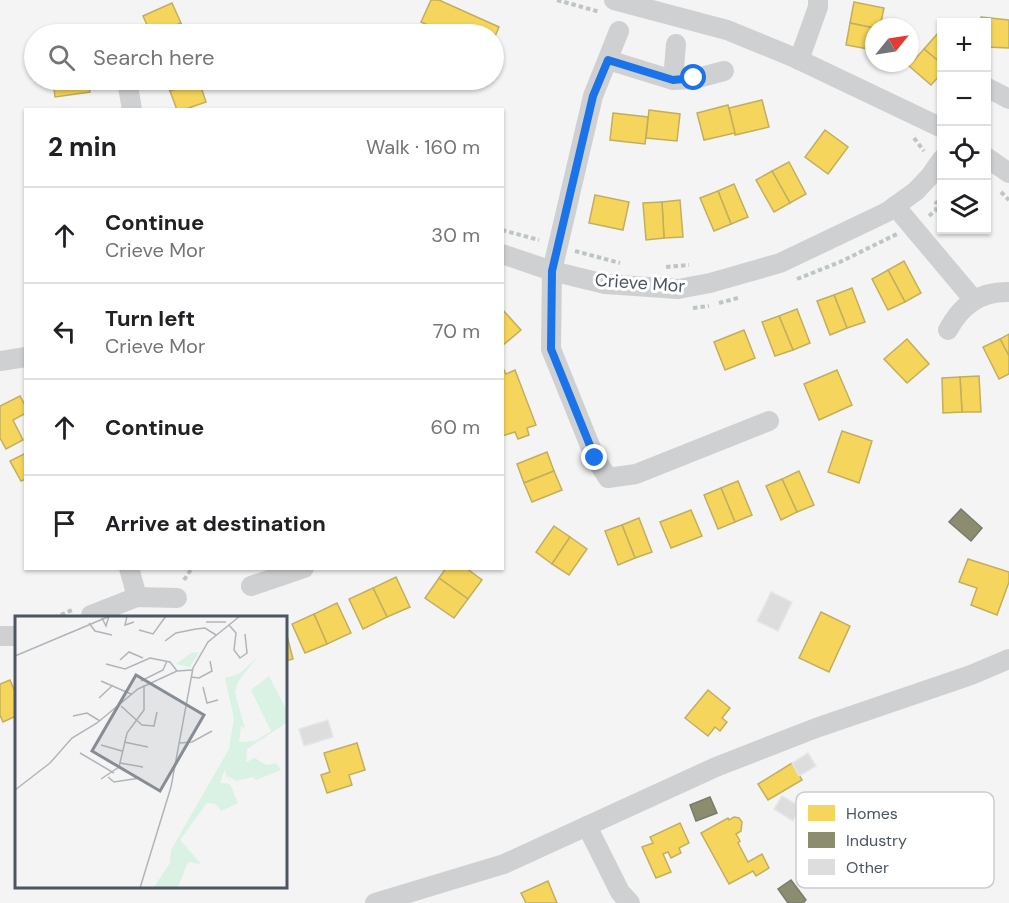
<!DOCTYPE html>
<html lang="en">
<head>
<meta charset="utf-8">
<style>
  :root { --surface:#fff; --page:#f6f6f6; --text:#202124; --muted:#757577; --line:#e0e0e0 }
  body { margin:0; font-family:"DM Sans",sans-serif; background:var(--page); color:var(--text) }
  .controls { position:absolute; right:18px; top:18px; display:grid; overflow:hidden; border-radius:0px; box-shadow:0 2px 4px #0004 }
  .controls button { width:54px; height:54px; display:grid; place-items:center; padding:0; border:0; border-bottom:2px solid var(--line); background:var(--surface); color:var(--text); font:30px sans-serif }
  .compass { position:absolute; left:865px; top:18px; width:54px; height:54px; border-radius:50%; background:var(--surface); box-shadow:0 2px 4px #0004; rotate:60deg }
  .stop { position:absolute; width:18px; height:18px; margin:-14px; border:4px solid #1a73e8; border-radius:50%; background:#fff }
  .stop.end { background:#1a73e8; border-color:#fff; box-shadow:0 2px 6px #0008 }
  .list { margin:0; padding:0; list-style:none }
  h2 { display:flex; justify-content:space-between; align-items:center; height:78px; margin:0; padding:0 24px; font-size:26px }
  h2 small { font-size:20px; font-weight:400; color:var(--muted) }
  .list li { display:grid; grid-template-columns:39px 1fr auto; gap:18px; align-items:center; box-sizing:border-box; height:96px; padding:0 24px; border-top:2px solid var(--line) }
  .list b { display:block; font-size:22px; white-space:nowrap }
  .list p { margin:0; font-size:20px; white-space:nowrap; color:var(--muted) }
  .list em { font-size:20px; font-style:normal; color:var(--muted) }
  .icon { flex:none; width:33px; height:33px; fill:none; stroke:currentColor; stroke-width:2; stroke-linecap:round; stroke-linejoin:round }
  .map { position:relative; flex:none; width:1009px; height:903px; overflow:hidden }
  .search { position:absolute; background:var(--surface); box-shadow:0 2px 4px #0004; left:24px; top:24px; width:480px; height:66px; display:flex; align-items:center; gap:15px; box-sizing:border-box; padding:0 21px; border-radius:33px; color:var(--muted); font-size:22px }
  .panel { position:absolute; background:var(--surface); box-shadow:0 2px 4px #0004; left:24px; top:108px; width:480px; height:462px; border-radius:0px }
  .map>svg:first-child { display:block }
  .homes { fill:#f6d55c; stroke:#c2af5e; stroke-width:1.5 }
  .industry { fill:#8c8c6e; stroke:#787c6a; stroke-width:1.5 }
  .building { fill:#ddddde; stroke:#e5e6e7; stroke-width:1.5 }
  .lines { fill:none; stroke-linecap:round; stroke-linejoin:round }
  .path { stroke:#bcc7c4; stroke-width:4; stroke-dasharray:4.5 3; stroke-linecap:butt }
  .minor { stroke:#ced0d2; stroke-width:20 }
  .route { stroke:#1a73e8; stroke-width:8 }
  .labels { text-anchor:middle; stroke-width:6; stroke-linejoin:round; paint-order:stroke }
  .street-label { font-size:18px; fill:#4a5661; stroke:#fff }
  .inset-road { fill:none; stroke:#b0b5b9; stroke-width:1.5 }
  .view { fill:#868d94; fill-opacity:0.15; stroke:#868d94; stroke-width:3 }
  .inset-edge { fill:none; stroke:#4a5661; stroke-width:3 }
  .key { fill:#fff; stroke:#c9ccd0; stroke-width:1.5 }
  .key-label { font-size:16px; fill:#4a5661 }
</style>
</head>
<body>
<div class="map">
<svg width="1009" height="903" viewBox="0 0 1009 903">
  <rect width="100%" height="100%" fill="#f4f4f4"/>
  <g class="homes">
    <polygon points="431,0 439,0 499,27 494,39 494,34 448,34 421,22"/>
    <polygon points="854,2 884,8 880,27 874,28 850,23"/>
    <polygon points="172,3 181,23 156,34 151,34 143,16"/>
    <polygon points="981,17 1009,20 1009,48 986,47 986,22 981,22"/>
    <polygon points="181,23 186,34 156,34"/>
    <polygon points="850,23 874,28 874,50 846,45"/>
    <polygon points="939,32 942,34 942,64 924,49"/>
    <polygon points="924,49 942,64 942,73 931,85 909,66"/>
    <polygon points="53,80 88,80 90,92 55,97"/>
    <polygon points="166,80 198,80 199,81 170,91"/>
    <polygon points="199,81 206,102 183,110 177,110 170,91"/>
    <polygon points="762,100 769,127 735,135 729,108"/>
    <polygon points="728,105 735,133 704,140 697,113"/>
    <polygon points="649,110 680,114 677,141 646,138"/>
    <polygon points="613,113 648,117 645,144 610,140"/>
    <polygon points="825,130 848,147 828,174 805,157"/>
    <polygon points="789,162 806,194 790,203 772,171"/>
    <polygon points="772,171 790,203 774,212 756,180"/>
    <polygon points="734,184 748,217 731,224 718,191"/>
    <polygon points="718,191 731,224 714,231 700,198"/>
    <polygon points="595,195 629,202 623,230 589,223"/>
    <polygon points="680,200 683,237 664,238 662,202"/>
    <polygon points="662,202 664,238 646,240 643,203"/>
    <polygon points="904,261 921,293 905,302 888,270"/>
    <polygon points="888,270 905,302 888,310 872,279"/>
    <polygon points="852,288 865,322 847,328 834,295"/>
    <polygon points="834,295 847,328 830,335 817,301"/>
    <polygon points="502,309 521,330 502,346"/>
    <polygon points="797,309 810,343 793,350 779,316"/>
    <polygon points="779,316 793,350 775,356 762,322"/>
    <polygon points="744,330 755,358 725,370 714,342"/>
    <polygon points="1009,334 1009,356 1000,339"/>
    <polygon points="907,339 929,364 907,383 884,359"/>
    <polygon points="1000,339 1009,356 1009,374 999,379 983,347"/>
    <polygon points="503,368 506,374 515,370 536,425 527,428 529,435 518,439 515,432 502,436"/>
    <polygon points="837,370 852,405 819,420 804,384"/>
    <polygon points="979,376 981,412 962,412 960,377"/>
    <polygon points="960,377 962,412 943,413 942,378"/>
    <polygon points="20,396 26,407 26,413 13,420 23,440 6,449 0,438 0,406"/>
    <polygon points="842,431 872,441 859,483 828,472"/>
    <polygon points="547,452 554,471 524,483 517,464"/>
    <polygon points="26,453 26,479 21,481 10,461"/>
    <polygon points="554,471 562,490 532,502 524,483"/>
    <polygon points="799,471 814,505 797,512 782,479"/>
    <polygon points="782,479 797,512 781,520 766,486"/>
    <polygon points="738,481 752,515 735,522 721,488"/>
    <polygon points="721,488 735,522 718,529 704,495"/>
    <polygon points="691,510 702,536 671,548 660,522"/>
    <polygon points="639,518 652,552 635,558 622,525"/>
    <polygon points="622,525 635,558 618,565 605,531"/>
    <polygon points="554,526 570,537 552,564 536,552"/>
    <polygon points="570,537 587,549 569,575 552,564"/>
    <polygon points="968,559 1009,572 1009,582 997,615 971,605 977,588 959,582"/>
    <polygon points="446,568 466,568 482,580 468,599 439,578"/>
    <polygon points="396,577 410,607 387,617 373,588"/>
    <polygon points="439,578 468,599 454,618 425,598"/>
    <polygon points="373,588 387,617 363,629 349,599"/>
    <polygon points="337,603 351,633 327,644 314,614"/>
    <polygon points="821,612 850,626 829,672 799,658"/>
    <polygon points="314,614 327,644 305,653 292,624"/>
    <polygon points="285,628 293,659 285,661"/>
    <polygon points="10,680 16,694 16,716 3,722 0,715 0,684"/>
    <polygon points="708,690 730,708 722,718 727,722 720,731 715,727 708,736 685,718"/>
    <polygon points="357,743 365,770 349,775 352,785 327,793 321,775 330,772 324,753"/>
    <polygon points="792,763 802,780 768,800 758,784"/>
    <polygon points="734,817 739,818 742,822 741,831 736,834 740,841 738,843 748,862 762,854 769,868 756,876 753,871 729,884 701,833 728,818 729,820"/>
    <polygon points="680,823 689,843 679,848 681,853 671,858 668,852 663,854 671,872 656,878 642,847 653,843 650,837"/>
    <polygon points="548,881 557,903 526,903 521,893"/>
  </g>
  <g class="industry">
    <polygon points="961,509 982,528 971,541 949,522"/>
    <polygon points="710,797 717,813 696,821 690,805"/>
    <polygon points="791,880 806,900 803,903 788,903 778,889"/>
  </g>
  <g class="building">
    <polygon points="771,592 792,602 778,631 757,621"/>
    <polygon points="328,720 333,737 304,746 299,729"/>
    <polygon points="808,753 816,766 799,776 792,763"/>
    <polygon points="782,796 801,807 793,821 774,809"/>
  </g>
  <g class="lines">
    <g class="path">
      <polyline points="557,0 600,12"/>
      <polyline points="914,138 924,151"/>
      <polyline points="1001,192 1009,200"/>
      <polyline points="929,216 936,210 936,203 942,199"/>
      <polyline points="502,230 539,240"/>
      <polyline points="575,251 620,263"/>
      <polyline points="666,267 689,265"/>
      <polyline points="797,279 840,262 897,234"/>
      <polyline points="719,303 738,298"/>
      <polyline points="693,308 709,306"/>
      <polyline points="184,580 192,568"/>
      <polyline points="54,618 72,610"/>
    </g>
    <g class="minor">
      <polyline points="614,0 727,30 793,57 942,128"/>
      <polyline points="619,31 593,96 552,271 551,349 595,458 608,478 636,474 769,421"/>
      <polyline points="608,60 673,80 694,79 724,71"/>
      <polyline points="799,60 818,7 818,0"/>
      <polyline points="127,80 132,110"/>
      <polyline points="673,80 676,44"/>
      <polyline points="986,87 1009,99"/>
      <polyline points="986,157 1009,173"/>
      <polyline points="895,206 974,300"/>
      <polyline points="502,254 552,271 605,284 678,289 710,283 780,263 887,212 916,191 931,175 942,159"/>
      <path d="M948,330C961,305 981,291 1009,292"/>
      <polyline points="0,361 26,357"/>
      <polyline points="129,568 137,597"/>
      <polyline points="251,586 304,568"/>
      <polyline points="91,615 137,597 177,598"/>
      <polyline points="0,636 14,636"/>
      <polyline points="587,826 620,892 630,903"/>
      <polyline points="375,903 504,864 716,767 816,728 971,675 1009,659"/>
    </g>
  </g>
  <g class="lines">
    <polyline class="route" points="595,458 551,349 552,271 593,96 608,60 673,80 694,78"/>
  </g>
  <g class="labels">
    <g class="street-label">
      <text transform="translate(640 283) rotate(4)" y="6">Crieve Mor</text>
    </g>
  </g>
  <g transform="translate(15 616)">
    <rect width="272" height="272" fill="#f4f4f4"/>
    <path d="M184,36L175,51L161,48L176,37ZM242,41L223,66L220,77L230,113L226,110L224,126L240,125L256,115L236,74L254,60L271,93V107L232,133L231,146L240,142L251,149L261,147L266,154L241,164L238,161L221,165L212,159L217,167L211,160L210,153L205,167L215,168L223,187L206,195L201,188L192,187L165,224L186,248L173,246L163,271H139L155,247L156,234L214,133L219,102L210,62L224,58Z" fill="#d9f2e3"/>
    <path class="inset-road" d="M112,0L110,9L119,6M87,2L91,10L94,0M191,6H211M74,7L80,15L97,19M214,9L221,17L219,34L225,42L232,37L230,18M124,14L138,18L151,0M150,25L161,17L181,13L190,12L201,19M0,40L95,0M105,44L114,36L128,42M91,48L110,53L135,42L155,46L162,55M176,61L184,62L197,55L195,45M86,65L116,78M126,65L148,54L152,45M188,71L192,87L203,84M84,82L98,69M106,90L127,109L139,110L142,96M58,100L72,97L85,105M109,126L133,131M165,127L177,126L197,115M86,129L107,135M65,137L99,157M105,147L128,151M93,161L99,166L125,162M86,163L104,151L112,117L129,94V69M0,174L35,147L57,122L82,107L123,73L162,55L177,54M125,272L156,171L178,52L193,26L225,0"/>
    <path class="view" d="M121,59L189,99L145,175L77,135Z"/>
    <rect width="272" height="272" class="inset-edge"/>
  </g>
  <rect x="796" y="792" width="198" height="96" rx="9" class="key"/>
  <rect x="808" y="805" width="27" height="16" fill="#f6d55c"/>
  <rect x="808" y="832" width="27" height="16" fill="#8c8c6e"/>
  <rect x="808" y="859" width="27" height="16" fill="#ddddde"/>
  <g class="key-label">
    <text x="846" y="819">Homes</text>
    <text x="846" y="846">Industry</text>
    <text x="846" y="873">Other</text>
  </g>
</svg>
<div class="controls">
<button>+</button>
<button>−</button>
<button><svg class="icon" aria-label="locate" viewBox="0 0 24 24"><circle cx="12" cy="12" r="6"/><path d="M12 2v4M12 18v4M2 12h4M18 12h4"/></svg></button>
<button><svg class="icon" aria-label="layers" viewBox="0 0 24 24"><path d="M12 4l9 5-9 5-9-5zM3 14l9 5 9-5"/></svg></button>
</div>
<svg class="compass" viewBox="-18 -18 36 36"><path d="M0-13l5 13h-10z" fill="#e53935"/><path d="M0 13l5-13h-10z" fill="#757577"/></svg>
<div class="stop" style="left:694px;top:78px"></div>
<div class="stop end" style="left:595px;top:458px"></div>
<div class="search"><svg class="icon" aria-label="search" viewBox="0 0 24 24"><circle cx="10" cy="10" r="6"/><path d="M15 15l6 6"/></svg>Search here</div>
<section class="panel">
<h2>2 min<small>Walk · 160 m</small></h2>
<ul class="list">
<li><svg class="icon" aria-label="ahead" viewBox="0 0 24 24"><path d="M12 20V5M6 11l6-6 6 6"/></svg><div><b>Continue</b><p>Crieve Mor</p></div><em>30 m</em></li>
<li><svg class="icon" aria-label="left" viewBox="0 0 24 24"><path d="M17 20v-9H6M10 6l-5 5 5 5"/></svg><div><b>Turn left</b><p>Crieve Mor</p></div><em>70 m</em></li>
<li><svg class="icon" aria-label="ahead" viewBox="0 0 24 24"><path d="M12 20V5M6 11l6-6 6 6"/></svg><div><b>Continue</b></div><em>60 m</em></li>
<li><svg class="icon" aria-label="arrive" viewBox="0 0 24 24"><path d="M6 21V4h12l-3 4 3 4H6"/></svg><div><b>Arrive at destination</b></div></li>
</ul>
</section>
</div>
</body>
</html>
